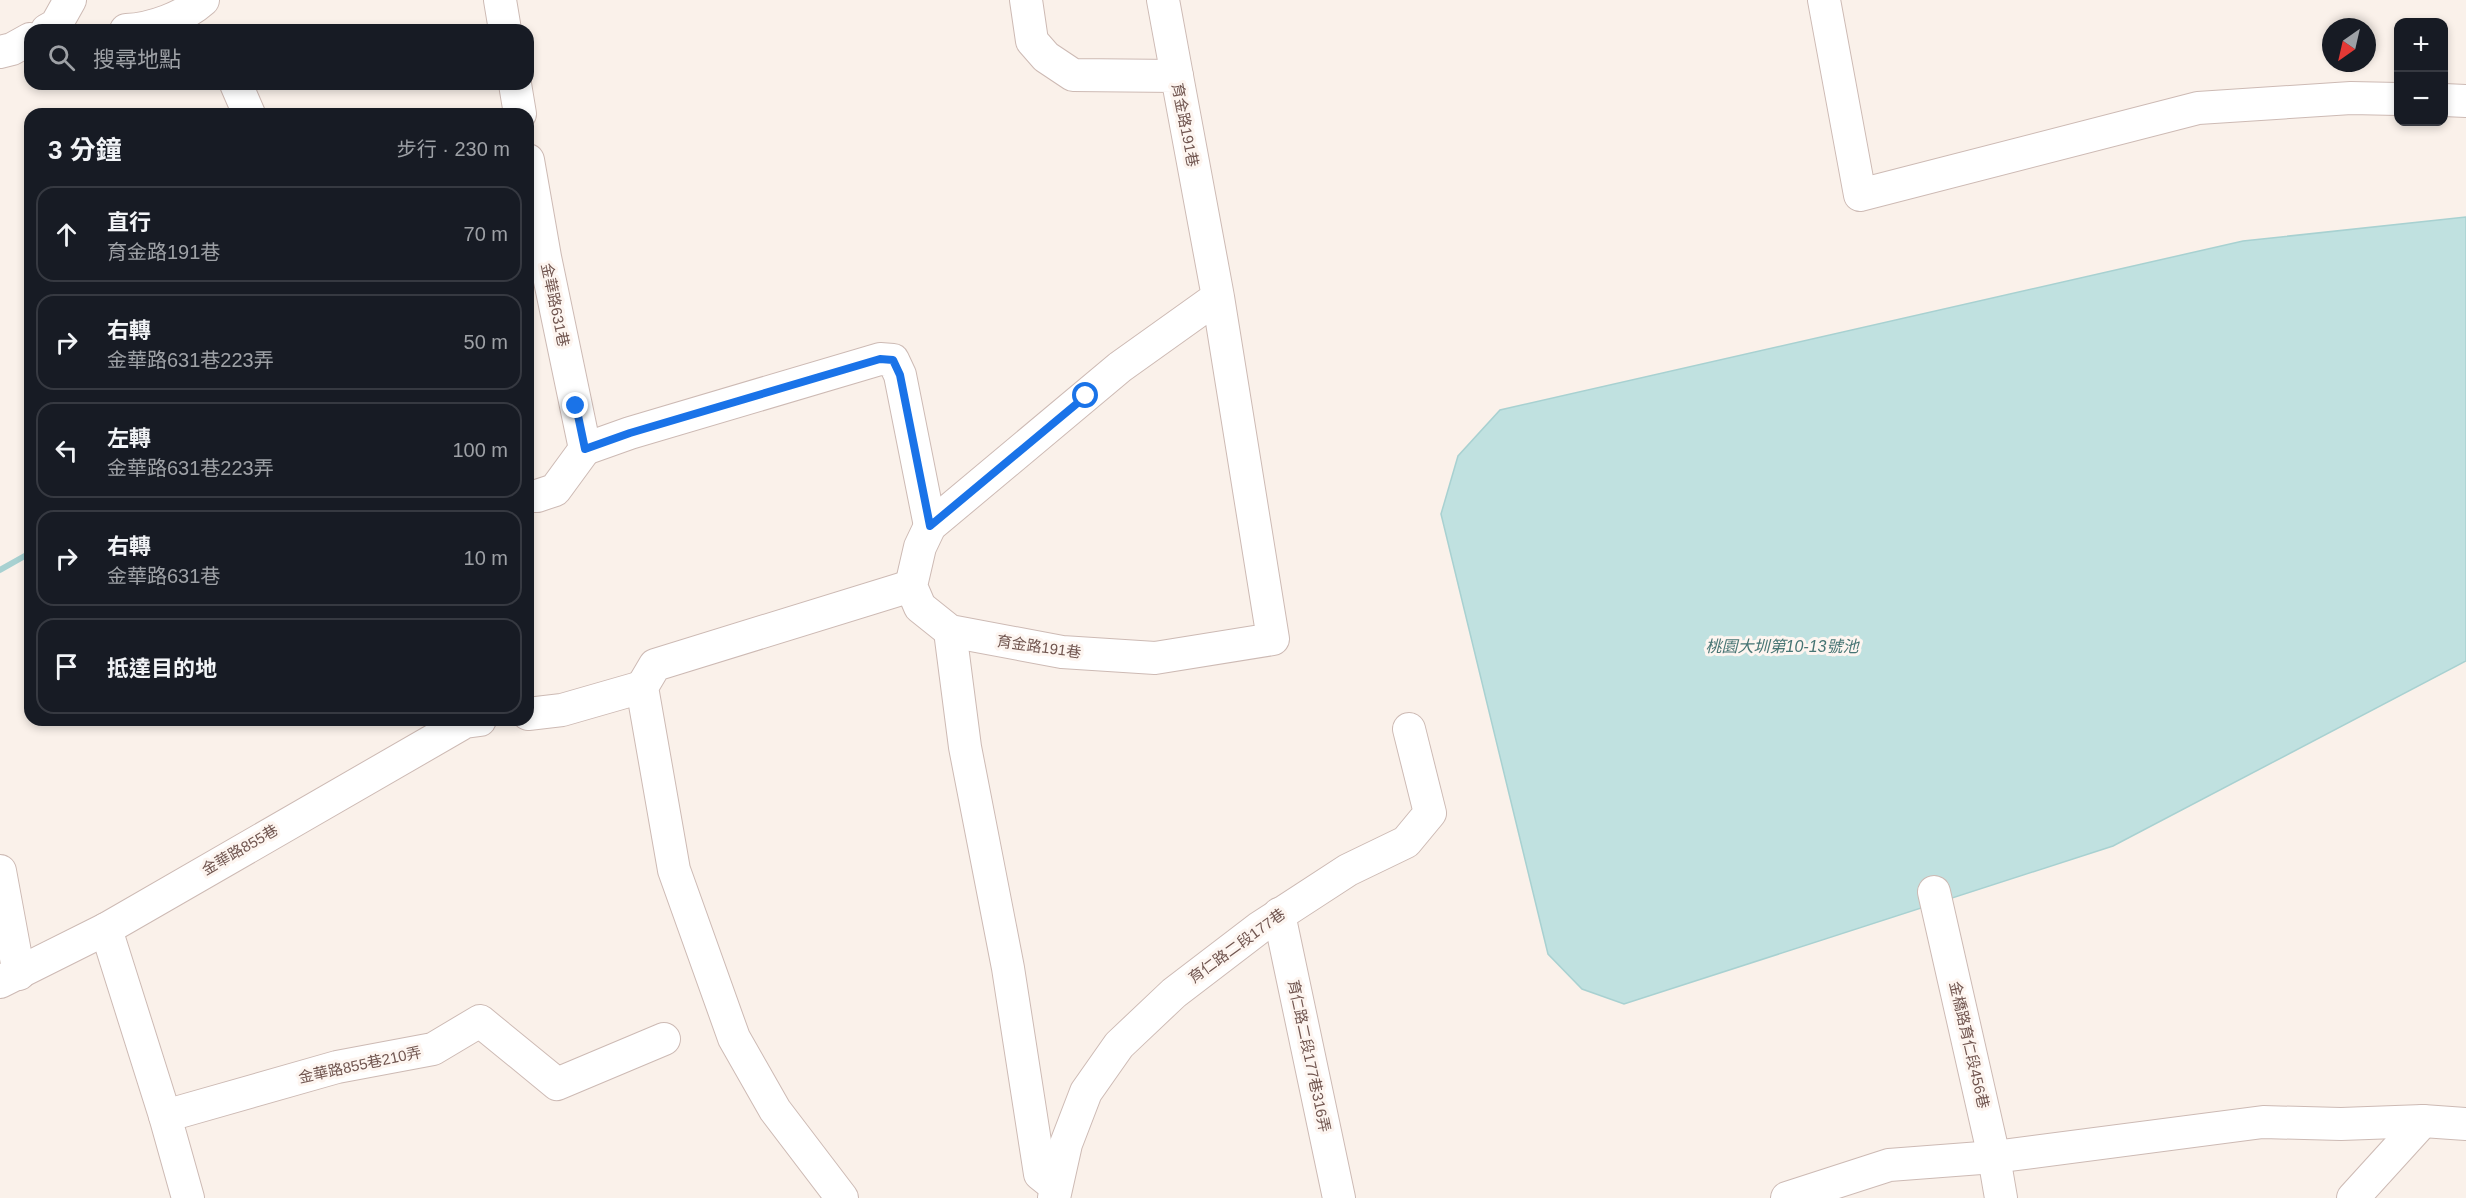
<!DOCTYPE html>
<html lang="zh-TW">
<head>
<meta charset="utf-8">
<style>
  :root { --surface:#171b24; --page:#20242c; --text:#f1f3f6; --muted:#9ea1a6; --line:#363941 }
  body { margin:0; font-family:Helvetica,"Noto Sans TC",sans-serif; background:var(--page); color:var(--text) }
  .controls { position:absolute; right:18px; top:18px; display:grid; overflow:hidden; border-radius:12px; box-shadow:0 3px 9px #0003 }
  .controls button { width:54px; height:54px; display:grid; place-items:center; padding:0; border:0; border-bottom:2px solid var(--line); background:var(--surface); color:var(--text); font:30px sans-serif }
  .compass { position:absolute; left:2322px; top:18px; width:54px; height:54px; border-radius:50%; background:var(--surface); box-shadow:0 3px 9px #0003; rotate:214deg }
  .stop { position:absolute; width:18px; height:18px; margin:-14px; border:4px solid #1a73e8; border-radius:50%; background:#fff }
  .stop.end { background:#1a73e8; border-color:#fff; box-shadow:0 2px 6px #0008 }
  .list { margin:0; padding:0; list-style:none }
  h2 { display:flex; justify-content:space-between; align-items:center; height:78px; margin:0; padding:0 24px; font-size:26px }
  h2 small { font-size:20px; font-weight:400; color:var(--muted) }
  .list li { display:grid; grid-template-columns:39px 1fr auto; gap:18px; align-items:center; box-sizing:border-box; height:96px; margin:0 12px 12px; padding:0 12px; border:2px solid var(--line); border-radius:18px }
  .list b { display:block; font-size:22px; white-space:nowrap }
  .list p { margin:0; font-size:20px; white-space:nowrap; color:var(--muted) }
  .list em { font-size:20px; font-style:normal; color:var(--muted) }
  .icon { flex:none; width:33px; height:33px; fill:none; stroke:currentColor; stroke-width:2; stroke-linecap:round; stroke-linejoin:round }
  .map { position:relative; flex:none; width:2466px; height:1198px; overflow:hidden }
  .search { position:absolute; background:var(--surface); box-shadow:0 3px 9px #0003; left:24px; top:24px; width:510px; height:66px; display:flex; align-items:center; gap:15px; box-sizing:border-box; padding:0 21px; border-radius:18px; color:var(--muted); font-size:22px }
  .panel { position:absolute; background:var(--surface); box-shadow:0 3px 9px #0003; left:24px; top:108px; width:510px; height:618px; border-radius:18px }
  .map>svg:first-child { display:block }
  .water { fill:#c0e1e0; stroke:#a8d1d1; stroke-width:1.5 }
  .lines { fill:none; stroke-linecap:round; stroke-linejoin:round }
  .stream { stroke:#a8d1d1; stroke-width:6 }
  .minor-casing { stroke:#cdbab4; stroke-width:34 }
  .minor { stroke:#fff; stroke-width:32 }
  .route { stroke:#1a73e8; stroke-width:8 }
  .labels { text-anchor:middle; stroke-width:6; stroke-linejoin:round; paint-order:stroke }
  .street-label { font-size:15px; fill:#715650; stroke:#fdf5f0 }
  .water-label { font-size:16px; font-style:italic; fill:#467473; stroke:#fdf5f0 }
</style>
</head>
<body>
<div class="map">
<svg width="2466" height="1198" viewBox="0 0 2466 1198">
  <rect width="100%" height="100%" fill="#faf1ea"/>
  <polygon class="water" points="2466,217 2466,661 2113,846 1624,1004 1582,989 1548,954 1441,514 1458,456 1500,410 2243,241"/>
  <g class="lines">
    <polyline class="stream" points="0,570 30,553"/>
    <defs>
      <g id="minor">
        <polyline points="500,0 505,30"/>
        <polyline points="1026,0 1032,41 1046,57 1073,75 1177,76 1218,297 1273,639 1155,658 1062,652 950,631 920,607 911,586 920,547 930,526 1120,367 1218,297"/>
        <polyline points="1163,0 1177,76"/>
        <polyline points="1824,0 1860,195 2198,108 2351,98 2398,99"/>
        <polyline points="47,30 56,25 70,0"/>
        <path d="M126,30C152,29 184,17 203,0"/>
        <polyline points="0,52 12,49 30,39"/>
        <polyline points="236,84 249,114"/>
        <polyline points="515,84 520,114"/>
        <polyline points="2444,100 2466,101"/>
        <polyline points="528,160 545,257 585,449"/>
        <polyline points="585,449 630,433 880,359 893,360 900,375 930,526"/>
        <polyline points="528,496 537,496 555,490 585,449"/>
        <polyline points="950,631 965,747 1008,968 1040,1174 1055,1186"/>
        <polyline points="528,714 562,710 642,687"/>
        <polyline points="0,871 19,974"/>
        <polyline points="1934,892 1994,1157 2001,1198"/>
        <polyline points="1279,914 1339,1198"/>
        <polyline points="106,929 165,1116"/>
        <polyline points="0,982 106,929 465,722 480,720"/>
        <polyline points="188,1198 165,1116 337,1067 433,1049 480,1021 557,1084 664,1039"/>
        <polyline points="842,1198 775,1110 734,1038 674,870 642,687 655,665 911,586"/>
        <polyline points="1054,1198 1066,1144 1086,1092 1119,1045 1174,993 1259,928 1348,870 1406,842 1430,813 1409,729"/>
        <polyline points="1787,1198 1889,1165 1994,1157 2263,1122 2341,1124 2423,1121 2466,1124"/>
        <polyline points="2353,1198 2423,1121"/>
      </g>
    </defs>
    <use href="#minor" class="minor-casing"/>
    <use href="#minor" class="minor"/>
  </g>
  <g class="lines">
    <polyline class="route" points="576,406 585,449 630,433 880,359 893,360 900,375 930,526 1086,396"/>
  </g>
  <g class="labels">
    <g class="street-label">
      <text transform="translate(1185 125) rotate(79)" y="5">育金路191巷</text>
      <text transform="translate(555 305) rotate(78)" y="5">金華路631巷</text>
      <text transform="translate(1039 647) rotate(8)" y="5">育金路191巷</text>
      <text transform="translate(240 850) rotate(-30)" y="5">金華路855巷</text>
      <text transform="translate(1237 946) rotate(-36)" y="5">育仁路二段177巷</text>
      <text transform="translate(1969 1045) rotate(77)" y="5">金橋路育仁段456巷</text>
      <text transform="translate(1309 1056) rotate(78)" y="5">育仁路二段177巷316弄</text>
      <text transform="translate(360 1065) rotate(-12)" y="5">金華路855巷210弄</text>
    </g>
    <g class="water-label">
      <text x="1782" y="652">桃園大圳第10-13號池</text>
    </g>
  </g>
</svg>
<div class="controls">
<button>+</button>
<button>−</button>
</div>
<svg class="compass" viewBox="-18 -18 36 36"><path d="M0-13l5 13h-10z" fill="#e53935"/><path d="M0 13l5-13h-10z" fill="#9ea1a6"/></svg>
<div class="stop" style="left:1086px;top:396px"></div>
<div class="stop end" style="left:576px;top:406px"></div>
<div class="search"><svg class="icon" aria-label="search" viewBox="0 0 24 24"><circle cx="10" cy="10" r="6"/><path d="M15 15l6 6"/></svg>搜尋地點</div>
<section class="panel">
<h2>3 分鐘<small>步行 · 230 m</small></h2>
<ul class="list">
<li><svg class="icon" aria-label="ahead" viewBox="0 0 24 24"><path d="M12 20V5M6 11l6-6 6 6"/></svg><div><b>直行</b><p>育金路191巷</p></div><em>70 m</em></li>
<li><svg class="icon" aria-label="right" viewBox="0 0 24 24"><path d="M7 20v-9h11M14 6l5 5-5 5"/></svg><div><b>右轉</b><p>金華路631巷223弄</p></div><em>50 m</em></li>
<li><svg class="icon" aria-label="left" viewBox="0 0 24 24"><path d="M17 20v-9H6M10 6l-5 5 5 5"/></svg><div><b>左轉</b><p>金華路631巷223弄</p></div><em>100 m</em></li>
<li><svg class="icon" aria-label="right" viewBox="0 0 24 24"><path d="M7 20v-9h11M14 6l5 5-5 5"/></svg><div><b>右轉</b><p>金華路631巷</p></div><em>10 m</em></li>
<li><svg class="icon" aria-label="arrive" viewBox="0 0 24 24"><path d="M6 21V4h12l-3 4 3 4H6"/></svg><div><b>抵達目的地</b></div></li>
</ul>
</section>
</div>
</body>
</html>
